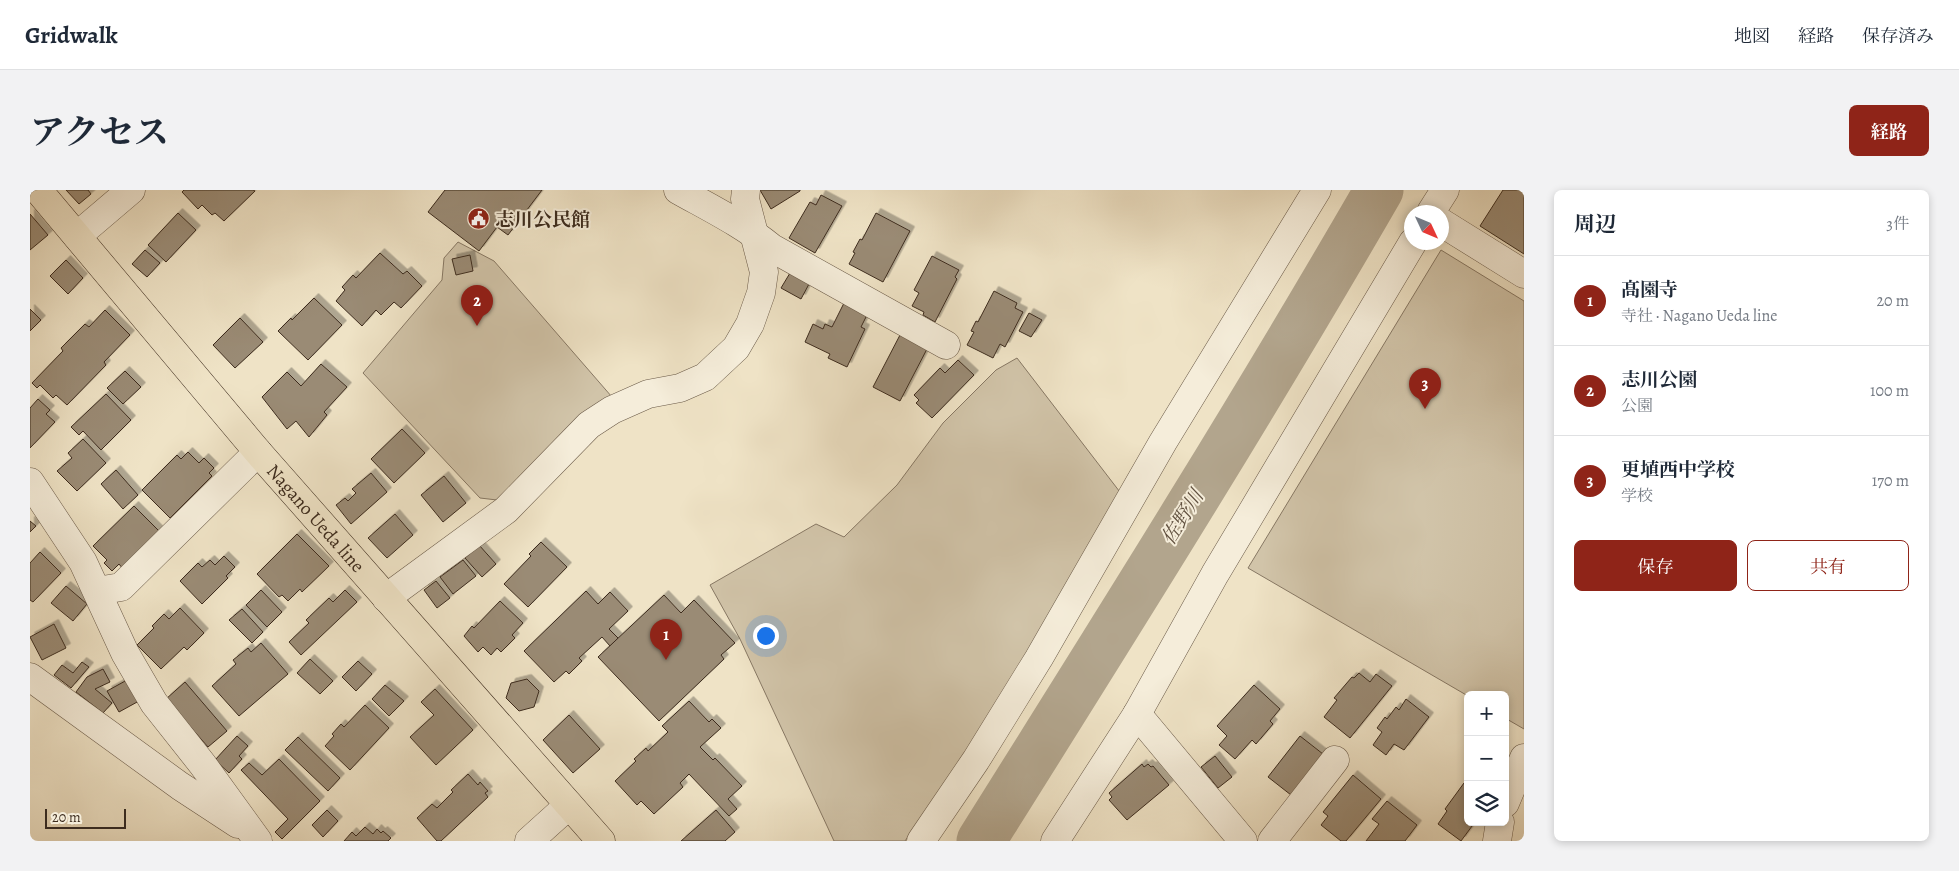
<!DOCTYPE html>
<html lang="ja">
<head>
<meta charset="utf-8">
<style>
  :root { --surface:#fff; --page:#f2f2f3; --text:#1f2937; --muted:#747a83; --line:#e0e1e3; --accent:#8f2418 }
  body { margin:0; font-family:Alegreya,"Noto Serif JP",serif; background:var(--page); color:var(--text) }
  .controls { position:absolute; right:15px; bottom:15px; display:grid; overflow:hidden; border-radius:8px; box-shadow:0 2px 8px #0003 }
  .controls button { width:45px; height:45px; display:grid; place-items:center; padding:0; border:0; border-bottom:1px solid var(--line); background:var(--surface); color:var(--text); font:25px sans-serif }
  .compass { position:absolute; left:1374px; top:15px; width:45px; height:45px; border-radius:50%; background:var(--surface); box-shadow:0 2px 8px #0003; rotate:134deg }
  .scale { position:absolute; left:15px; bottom:12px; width:81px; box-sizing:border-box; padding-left:5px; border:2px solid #3d2c1e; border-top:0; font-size:14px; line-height:18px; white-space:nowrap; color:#3d2c1e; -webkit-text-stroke:4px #f5edda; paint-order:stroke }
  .you { position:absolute; left:735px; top:445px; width:18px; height:18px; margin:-12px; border:4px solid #fff; border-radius:50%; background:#1a73e8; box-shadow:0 0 0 8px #1a73e833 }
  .badge { display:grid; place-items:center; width:32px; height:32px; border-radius:50%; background:var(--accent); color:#fff; font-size:16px; font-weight:700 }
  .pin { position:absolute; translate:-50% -41px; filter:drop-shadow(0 1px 2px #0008) }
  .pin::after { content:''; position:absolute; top:26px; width:18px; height:15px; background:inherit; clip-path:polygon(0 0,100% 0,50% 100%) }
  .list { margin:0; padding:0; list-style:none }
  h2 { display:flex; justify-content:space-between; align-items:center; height:65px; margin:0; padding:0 20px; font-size:21px }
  h2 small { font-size:16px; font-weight:400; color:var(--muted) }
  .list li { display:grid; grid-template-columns:32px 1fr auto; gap:15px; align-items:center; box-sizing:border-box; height:90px; padding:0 20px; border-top:1px solid var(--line) }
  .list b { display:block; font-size:19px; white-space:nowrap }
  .list p { margin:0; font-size:16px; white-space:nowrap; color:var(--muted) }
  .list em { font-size:16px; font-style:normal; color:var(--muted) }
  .actions { display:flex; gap:10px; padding:15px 20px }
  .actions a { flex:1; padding:11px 0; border:1px solid var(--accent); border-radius:8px; text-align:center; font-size:18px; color:var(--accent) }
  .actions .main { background:var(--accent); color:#fff }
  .icon { flex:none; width:28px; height:28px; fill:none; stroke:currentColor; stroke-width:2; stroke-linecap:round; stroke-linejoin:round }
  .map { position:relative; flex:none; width:1494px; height:651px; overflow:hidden; border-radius:8px }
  header { display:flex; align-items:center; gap:30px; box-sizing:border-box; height:70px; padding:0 25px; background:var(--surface); border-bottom:1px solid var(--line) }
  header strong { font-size:24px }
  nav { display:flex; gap:28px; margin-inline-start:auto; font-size:18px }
  .intro { display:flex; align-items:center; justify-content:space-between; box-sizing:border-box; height:120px; padding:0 30px }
  h1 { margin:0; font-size:35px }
  .button { padding:12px 22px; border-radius:8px; background:var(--accent); color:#fff; font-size:18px; font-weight:700 }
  main { display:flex; gap:30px; padding:0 30px }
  aside { flex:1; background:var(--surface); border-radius:8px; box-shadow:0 2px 8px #0003 }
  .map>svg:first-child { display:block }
  .green { fill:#d1c4a9; stroke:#877864 }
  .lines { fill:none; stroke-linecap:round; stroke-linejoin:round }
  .river { stroke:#b2a58d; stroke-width:49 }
  .building { fill:#9a8b75; stroke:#3d2c1e; filter:url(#shadow) }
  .minor-casing { stroke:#6a5a48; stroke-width:29 }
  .major-casing { stroke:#3d2c1e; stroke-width:29 }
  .minor { stroke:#f5edda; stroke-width:28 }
  .major { stroke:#efe3c6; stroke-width:28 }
  .labels { text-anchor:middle; stroke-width:4; stroke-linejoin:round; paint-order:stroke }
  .poi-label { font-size:19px; font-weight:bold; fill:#3d2c1e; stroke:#f5edda; text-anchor:start }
  .street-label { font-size:19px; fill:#3d2c1e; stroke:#f5edda }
  .water-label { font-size:20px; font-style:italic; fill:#60503f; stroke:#f5edda }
</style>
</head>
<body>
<header>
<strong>Gridwalk</strong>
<nav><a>地図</a><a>経路</a><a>保存済み</a></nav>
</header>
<div class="intro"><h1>アクセス</h1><a class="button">経路</a></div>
<main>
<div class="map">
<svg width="1494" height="651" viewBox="0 0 1494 651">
  <defs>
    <filter id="shadow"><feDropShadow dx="4.5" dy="-4.5" stdDeviation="0" flood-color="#0004"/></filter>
  </defs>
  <rect width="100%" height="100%" fill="#efe3c6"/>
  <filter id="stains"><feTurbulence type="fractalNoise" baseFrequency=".004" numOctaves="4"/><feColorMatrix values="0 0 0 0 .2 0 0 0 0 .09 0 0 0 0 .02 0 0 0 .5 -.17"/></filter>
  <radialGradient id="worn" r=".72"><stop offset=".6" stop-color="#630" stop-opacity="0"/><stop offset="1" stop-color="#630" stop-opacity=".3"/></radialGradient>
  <g class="green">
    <polygon points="428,52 464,71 582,207 467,310 450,308 333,183 412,90 414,68"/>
    <polygon points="1411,60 1494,111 1494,539 1475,528 1475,505 1438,505 1438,506 1218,378"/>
    <polygon points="987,168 1093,306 958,531 875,651 804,651 710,449 680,395 786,334 814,347 867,295 913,233 966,180"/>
  </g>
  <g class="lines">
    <path class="river" d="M951,651C1086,436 1222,220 1349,0"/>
  </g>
  <g class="building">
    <polygon points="36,0 58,0 61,4 49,14"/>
    <polygon points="154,0 223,0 225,1 194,31 185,23 182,25 172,15 168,19 152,2"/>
    <polygon points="415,0 512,0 478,45 467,37 449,61 398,22"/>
    <polygon points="730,0 770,0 770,1 741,19"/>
    <polygon points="1473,0 1494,0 1494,64 1450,36"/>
    <polygon points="791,5 812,16 785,63 759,48 780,12 786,15"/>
    <polygon points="148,23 166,40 136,72 118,55"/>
    <polygon points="846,23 880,41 853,92 819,74 825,63 823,62 830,49 832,50"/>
    <polygon points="0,24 18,45 0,60"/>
    <polygon points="115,60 130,73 117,87 102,74"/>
    <polygon points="350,63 373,84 377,81 392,96 371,118 364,112 351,125 346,120 332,136 306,111 315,100 312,97 323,85 326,88"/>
    <polygon points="440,65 443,81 426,85 422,69"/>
    <polygon points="902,66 929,80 925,87 927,89 905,132 893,125 894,122 882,116 889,103 884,100"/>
    <polygon points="36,70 53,88 38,104 20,86"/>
    <polygon points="760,83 779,94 771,109 751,98"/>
    <polygon points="964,101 987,113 985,118 993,122 975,157 970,154 963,168 937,155 944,142 941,141 946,131 948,132"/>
    <polygon points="284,108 312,135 278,170 248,141 261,128 262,130"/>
    <polygon points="814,113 837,125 831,137 835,139 817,177 798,168 800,164 775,152 783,134 793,139 795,134 802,137"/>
    <polygon points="0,119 11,130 0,141"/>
    <polygon points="75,120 100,145 74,172 76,175 37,215 26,205 23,208 10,195 7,198 2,193 33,161 31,158 55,134 59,137"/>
    <polygon points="999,123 1012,130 1001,147 989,141"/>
    <polygon points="210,128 233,152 205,178 183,155"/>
    <polygon points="870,145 897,159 870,211 843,197"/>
    <polygon points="928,170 944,185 902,228 886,213 889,210 884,205 910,178 915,183"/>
    <polygon points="291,174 317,197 294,222 297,225 279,247 266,231 257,239 232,207 257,182 271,196"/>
    <polygon points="95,181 111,197 93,214 77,198"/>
    <polygon points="76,204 101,230 71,260 53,241 49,245 41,237"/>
    <polygon points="8,209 20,220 16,224 25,232 0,258 0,218"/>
    <polygon points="372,239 395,263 364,293 341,269"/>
    <polygon points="53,249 76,273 47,301 27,281 42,268 38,263"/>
    <polygon points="158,262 169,273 174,268 184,278 179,283 182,286 140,328 112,300 147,265 151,269"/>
    <polygon points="86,280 108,305 93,319 71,294"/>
    <polygon points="341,283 357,302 321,334 306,315 315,308 318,311 326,303 322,299"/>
    <polygon points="414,286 436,313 413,332 391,305"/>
    <polygon points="104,316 130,342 93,379 89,374 82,381 74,373 77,370 63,356"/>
    <polygon points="365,324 383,345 357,368 338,348"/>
    <polygon points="0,331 6,336 0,342"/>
    <polygon points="267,344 299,376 272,402 270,399 258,411 252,405 249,407 227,384"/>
    <polygon points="511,352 537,377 498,417 474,394 501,366 499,364"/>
    <polygon points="449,355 466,374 452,387 435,368"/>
    <polygon points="10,362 31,383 3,412 0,410 0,373"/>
    <polygon points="194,366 205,377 196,386 198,388 172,414 150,391 168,373 172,377 180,370 185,375"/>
    <polygon points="433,370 446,386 423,404 410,387"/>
    <polygon points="406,391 420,408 407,418 394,400"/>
    <polygon points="36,396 57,414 43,431 21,413"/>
    <polygon points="231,400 252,422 237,437 216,415"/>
    <polygon points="315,400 327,412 271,465 259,452 279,433 276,430 299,408 303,412"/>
    <polygon points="556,401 568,414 580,402 598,421 579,439 588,448 580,456 572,447 549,468 552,471 539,484 536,481 524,492 494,461"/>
    <polygon points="634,405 651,423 664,410 705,453 691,465 694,469 629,531 568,467"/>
    <polygon points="470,411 493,433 482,445 485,448 471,462 467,458 461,465 453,457 448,462 434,446 442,436 444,438"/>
    <polygon points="150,418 174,443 157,460 154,457 131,479 107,455 124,438 122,436 134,424 139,429"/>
    <polygon points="212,419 233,442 222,453 199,430"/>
    <polygon points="24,434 36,458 12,470 0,447"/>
    <polygon points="231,453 258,484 209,526 182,496 206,474 203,470 218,458 221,462"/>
    <polygon points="280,469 303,491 290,504 267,483"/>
    <polygon points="328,471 342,484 326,501 312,487"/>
    <polygon points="52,472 59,477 41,498 24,485 32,475 43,483"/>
    <polygon points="73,479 80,492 65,499 82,513 73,523 46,502 57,487"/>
    <polygon points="1329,483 1340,492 1346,484 1362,496 1320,548 1294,527 1307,510 1304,508 1322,487 1324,488"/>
    <polygon points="497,489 509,501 504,517 489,521 476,508 481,493"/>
    <polygon points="97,490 109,511 89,522 77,501"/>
    <polygon points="155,492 197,541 178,557 136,509"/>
    <polygon points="355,495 374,511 359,526 342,509"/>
    <polygon points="1224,495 1250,519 1240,531 1243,534 1226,554 1222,550 1205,569 1189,555 1197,546 1187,536"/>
    <polygon points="405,499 443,540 406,575 380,547 404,525 391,512"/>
    <polygon points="1376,509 1399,527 1374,560 1364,554 1356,565 1343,555 1352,542 1347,538 1355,527 1357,529 1366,517 1369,520"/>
    <polygon points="659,511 679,532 682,529 691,538 670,557 683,570 685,568 712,596 698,609 707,619 699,626 659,584 650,593 653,597 624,624 611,611 607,615 585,591 606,571 604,569 616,558 618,561 638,542 632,536"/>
    <polygon points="335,515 359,538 320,580 295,556 304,546 302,544 311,534 314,537"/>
    <polygon points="539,525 570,559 543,583 513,550"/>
    <polygon points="207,546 218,556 209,566 212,569 199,583 185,570"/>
    <polygon points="1270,546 1293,564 1261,605 1238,587"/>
    <polygon points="268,547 310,588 298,601 255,560"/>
    <polygon points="1185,566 1202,587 1188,598 1171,577"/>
    <polygon points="249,569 290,611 252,649 245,642 258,629 211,580 219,573 232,585"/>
    <polygon points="1112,574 1114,577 1118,574 1121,577 1123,576 1139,595 1097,630 1079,610 1082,607 1079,603"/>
    <polygon points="438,584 448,595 450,592 458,601 455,603 458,607 411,651 407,651 387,628 402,614 407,618 423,602 421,600"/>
    <polygon points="1323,585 1351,609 1316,651 1311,651 1291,635 1298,626 1293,622"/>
    <polygon points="1438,592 1438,632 1445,632 1431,651 1408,634 1417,621 1415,619 1434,593 1436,595"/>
    <polygon points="1357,611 1387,635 1375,651 1336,651 1349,634 1342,629"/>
    <polygon points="297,620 308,631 293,647 282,635"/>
    <polygon points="686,620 705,642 695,651 651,651"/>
    <polygon points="335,637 343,644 347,639 351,643 353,641 361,648 358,651 314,651 322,642 326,646"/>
  </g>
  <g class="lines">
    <defs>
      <g id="minor">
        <path d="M648,0C680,18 713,34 742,58L916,155"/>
        <polyline points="1401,22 1415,0"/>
        <polyline points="1412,33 1494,84"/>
        <polyline points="47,46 101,0"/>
        <polyline points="0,292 53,372 95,463 124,513 173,575 228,651"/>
        <polyline points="67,401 91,397 228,262"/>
        <polyline points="356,408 476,320 559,235 582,220 618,204 650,198 675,187 706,158 720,134 731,103 734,82 715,9 716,0"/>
        <polyline points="0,487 150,596 208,634"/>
        <polyline points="1107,524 1213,651"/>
        <polyline points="1475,613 1494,568"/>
        <polyline points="499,651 539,615"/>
        <polyline points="891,651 946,570 1009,468 1133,252 1287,0"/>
        <polyline points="1025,651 1107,524 1185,384 1383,52"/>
        <polyline points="1242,651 1305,570"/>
        <polyline points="1467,651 1470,632"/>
      </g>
      <g id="major">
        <path id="s1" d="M8,0L228,262L571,651"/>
      </g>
    </defs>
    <use href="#minor" class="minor-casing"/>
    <use href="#major" class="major-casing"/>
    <use href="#minor" class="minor"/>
    <use href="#major" class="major"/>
  </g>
  <defs>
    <symbol id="civic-disc" viewBox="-11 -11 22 22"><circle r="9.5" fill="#8f2418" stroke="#f5edda"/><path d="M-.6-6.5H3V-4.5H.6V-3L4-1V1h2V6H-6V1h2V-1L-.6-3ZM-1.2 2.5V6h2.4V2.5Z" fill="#fff"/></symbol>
  </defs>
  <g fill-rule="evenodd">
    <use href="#civic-disc" x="436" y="16" width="25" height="25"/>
  </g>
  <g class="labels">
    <g class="poi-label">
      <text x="465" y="36">志川公民館</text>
    </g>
    <g class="street-label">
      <text dy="7" stroke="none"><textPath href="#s1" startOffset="430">Nagano Ueda line</textPath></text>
    </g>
    <g class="water-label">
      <text transform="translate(1152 327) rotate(-58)" y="7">佐野川</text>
    </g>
  </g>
  <rect width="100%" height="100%" filter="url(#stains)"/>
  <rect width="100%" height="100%" fill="url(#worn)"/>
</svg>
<div class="controls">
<button>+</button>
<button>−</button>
<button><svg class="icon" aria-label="layers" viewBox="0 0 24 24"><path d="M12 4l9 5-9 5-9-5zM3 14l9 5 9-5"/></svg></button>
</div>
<svg class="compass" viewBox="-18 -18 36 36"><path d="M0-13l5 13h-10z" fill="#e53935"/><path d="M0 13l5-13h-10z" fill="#747a83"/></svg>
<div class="scale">20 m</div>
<div class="you"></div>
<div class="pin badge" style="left:636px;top:470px">1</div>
<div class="pin badge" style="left:447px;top:136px">2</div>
<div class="pin badge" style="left:1395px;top:219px">3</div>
</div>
<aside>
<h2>周辺<small>3件</small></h2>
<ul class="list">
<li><span class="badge">1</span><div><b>髙園寺</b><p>寺社 · Nagano Ueda line</p></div><em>20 m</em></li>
<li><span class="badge">2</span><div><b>志川公園</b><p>公園</p></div><em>100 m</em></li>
<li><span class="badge">3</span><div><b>更埴西中学校</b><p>学校</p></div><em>170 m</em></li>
</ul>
<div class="actions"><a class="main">保存</a><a>共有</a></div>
</aside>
</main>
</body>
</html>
